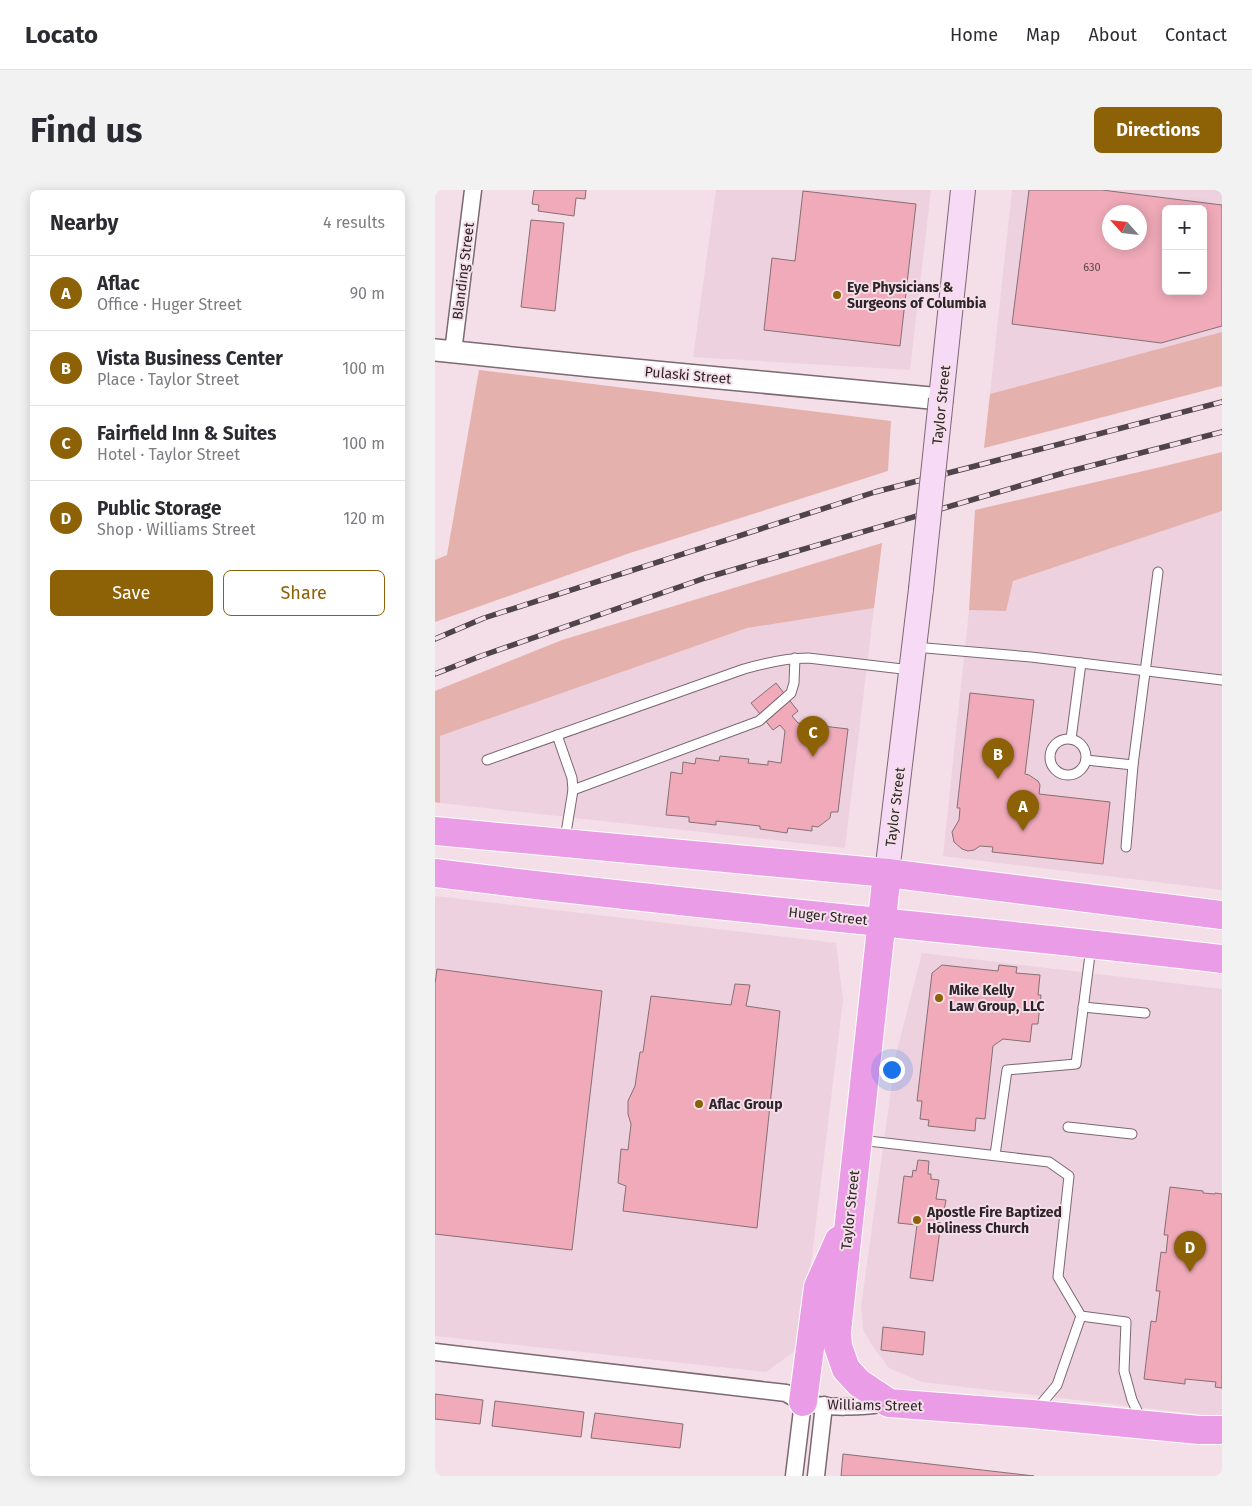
<!DOCTYPE html>
<html lang="en">
<head>
<meta charset="utf-8">
<style>
  :root { --surface:#fff; --page:#f2f2f3; --text:#2b2b33; --muted:#7c7c81; --line:#e1e1e2; --accent:#8d6105 }
  body { margin:0; font-family:"Fira Sans",sans-serif; background:var(--page); color:var(--text) }
  .controls { position:absolute; right:15px; top:15px; display:grid; overflow:hidden; border-radius:8px; box-shadow:0 2px 12px #0003 }
  .controls button { width:45px; height:45px; display:grid; place-items:center; padding:0; border:0; border-bottom:1px solid var(--line); background:var(--surface); color:var(--text); font:25px sans-serif }
  .compass { position:absolute; left:667px; top:15px; width:45px; height:45px; border-radius:50%; background:var(--surface); box-shadow:0 2px 12px #0003; rotate:297deg }
  .you { position:absolute; left:456px; top:879px; width:18px; height:18px; margin:-12px; border:4px solid #fff; border-radius:50%; background:#1a73e8; box-shadow:0 0 0 8px #1a73e833 }
  .badge { display:grid; place-items:center; width:32px; height:32px; border-radius:50%; background:var(--accent); color:#fff; font-size:16px; font-weight:700 }
  .pin { position:absolute; translate:-50% -41px; filter:drop-shadow(0 1px 2px #0008) }
  .pin::after { content:''; position:absolute; top:26px; width:18px; height:15px; background:inherit; clip-path:polygon(0 0,100% 0,50% 100%) }
  .list { margin:0; padding:0; list-style:none }
  h2 { display:flex; justify-content:space-between; align-items:center; height:65px; margin:0; padding:0 20px; font-size:21px }
  h2 small { font-size:16px; font-weight:400; color:var(--muted) }
  .list li { display:grid; grid-template-columns:32px 1fr auto; gap:15px; align-items:center; box-sizing:border-box; height:75px; padding:0 20px; border-top:1px solid var(--line) }
  .list b { display:block; font-size:19px; white-space:nowrap }
  .list p { margin:0; font-size:16px; white-space:nowrap; color:var(--muted) }
  .list em { font-size:16px; font-style:normal; color:var(--muted) }
  .actions { display:flex; gap:10px; padding:15px 20px }
  .actions a { flex:1; padding:11px 0; border:1px solid var(--accent); border-radius:8px; text-align:center; font-size:18px; color:var(--accent) }
  .actions .main { background:var(--accent); color:#fff }
  .map { position:relative; flex:none; width:787px; height:1286px; overflow:hidden; border-radius:8px }
  header { display:flex; align-items:center; gap:30px; box-sizing:border-box; height:70px; padding:0 25px; background:var(--surface); border-bottom:1px solid var(--line) }
  header strong { font-size:24px }
  nav { display:flex; gap:28px; margin-inline-start:auto; font-size:18px }
  .intro { display:flex; align-items:center; justify-content:space-between; box-sizing:border-box; height:120px; padding:0 30px }
  h1 { margin:0; font-size:35px }
  .button { padding:12px 22px; border-radius:8px; background:var(--accent); color:#fff; font-size:18px; font-weight:700 }
  main { display:flex; gap:30px; padding:0 30px }
  aside { flex:1; background:var(--surface); border-radius:8px; box-shadow:0 2px 12px #0003 }
  .map>svg:first-child { display:block }
  .built { fill:#eed1df; fill-rule:evenodd }
  .green { fill:#e4b1ad }
  .building { fill:#f0aab9; stroke:#857074; fill-rule:evenodd }
  .lines { fill:none; stroke-linecap:round; stroke-linejoin:round }
  .service-casing { stroke:#7b6871; stroke-width:11 }
  .minor-casing { stroke:#7b6871; stroke-width:19 }
  .tertiary-casing { stroke:#7b6871; stroke-width:24 }
  .secondary-casing { stroke:#7b6871; stroke-width:26 }
  .trunk-casing { stroke:#fff; stroke-width:30 }
  .service { stroke:#fff; stroke-width:9 }
  .minor { stroke:#fff; stroke-width:16 }
  .tertiary { stroke:#fff; stroke-width:21 }
  .secondary { stroke:#f7daf5; stroke-width:24 }
  .trunk { stroke:#ea9ce6; stroke-width:28 }
  .rail-casing { stroke:#4e4449; stroke-width:5.5 }
  .rail { stroke:#f4dee8; stroke-width:4; stroke-dasharray:11; stroke-linecap:butt }
  .secondary-bridge-casing { stroke:#7b6871; stroke-width:26; stroke-linecap:butt }
  .secondary-bridge { stroke:#f7daf5; stroke-width:24 }
  .poi-dot { fill:#8d6105; stroke:#f4dee8; stroke-width:2 }
  .labels { text-anchor:middle; stroke-width:4; stroke-linejoin:round; paint-order:stroke }
  .number-label { font-size:11px; fill:#5d464c }
  .street-label { font-size:14px; fill:#2c2428; stroke:#f4dee8 }
  .poi-label { font-size:14px; font-weight:bold; fill:#2c2428; stroke:#f4dee8; text-anchor:start }
</style>
</head>
<body>
<header>
<strong>Locato</strong>
<nav><a>Home</a><a>Map</a><a>About</a><a>Contact</a></nav>
</header>
<div class="intro"><h1>Find us</h1><a class="button">Directions</a></div>
<main>
<aside>
<h2>Nearby<small>4 results</small></h2>
<ul class="list">
<li><span class="badge">A</span><div><b>Aflac</b><p>Office · Huger Street</p></div><em>90 m</em></li>
<li><span class="badge">B</span><div><b>Vista Business Center</b><p>Place · Taylor Street</p></div><em>100 m</em></li>
<li><span class="badge">C</span><div><b>Fairfield Inn &amp; Suites</b><p>Hotel · Taylor Street</p></div><em>100 m</em></li>
<li><span class="badge">D</span><div><b>Public Storage</b><p>Shop · Williams Street</p></div><em>120 m</em></li>
</ul>
<div class="actions"><a class="main">Save</a><a>Share</a></div>
</aside>
<div class="map">
<svg width="787" height="1286" viewBox="0 0 787 1286">
  <rect width="100%" height="100%" fill="#f4dee8"/>
  <g class="built">
    <polygon points="281,0 496,0 475,180 258,167"/>
    <path d="M577,0H787V142L555,204ZM731,19H768V101H731ZM674,22H704V52H674Z"/>
    <polygon points="787,321 787,700 508,666 534,420 571,421 577,391"/>
    <polygon points="439,418 410,658 5,613 5,546 312,438"/>
    <polygon points="0,706 401,753 408,810 366,1157 331,1182 0,1146"/>
    <polygon points="487,763 787,799 787,1227 487,1192 454,1178 436,1154 428,1139 426,1117 461,864"/>
  </g>
  <g class="green">
    <polygon points="787,142 787,196 549,258 555,204"/>
    <polygon points="44,180 456,231 453,281 195,363 0,432 0,370 12,365"/>
    <polygon points="787,262 787,321 578,391 571,421 534,420 540,320 730,276"/>
    <polygon points="447,353 439,418 312,438 5,546 5,613 0,612 0,501 127,450"/>
  </g>
  <g class="building">
    <polygon points="99,0 151,0 150,9 141,8 139,26 103,21 104,15 97,14"/>
    <path d="M594,0H667L787,15V136L726,153L577,134ZM731,19H768V101H731ZM674,22H704V52H674Z"/>
    <polygon points="368,1 481,14 465,156 329,140 337,68 360,71"/>
    <polygon points="96,30 129,33 120,121 86,117"/>
    <polygon points="341,493 363,521 357,526 363,533 413,539 403,622 396,622 395,628 383,637 377,636 377,641 353,638 352,643 325,639 325,636 281,631 281,635 254,632 254,627 231,625 236,582 247,584 248,572 260,574 261,568 284,571 285,566 314,569 313,573 333,575 333,571 346,573 350,541 345,535 338,540 316,513"/>
    <polygon points="535,503 599,510 590,584 594,585 603,591 605,595 604,604 675,612 668,674 557,662 558,657 545,656 539,660 533,661 527,659 519,652 517,642 524,630 525,618 522,618"/>
    <polygon points="507,775 563,781 564,775 582,777 581,783 605,785 603,805 606,805 603,834 597,834 595,852 568,849 558,856 550,929 541,928 540,941 493,936 494,930 485,929 487,911 482,911 497,783"/>
    <polygon points="2,779 167,801 137,1060 0,1044 0,794"/>
    <polygon points="300,794 315,795 311,816 345,821 322,1038 188,1021 191,996 183,993 186,959 193,960 196,934 193,924 193,911 200,896 205,862 208,862 216,806 296,815"/>
    <polygon points="483,970 494,971 493,984 496,984 496,989 504,990 501,1009 511,1010 508,1027 501,1026 500,1032 506,1033 498,1091 475,1088 482,1035 463,1033 469,986 477,987 478,980 481,981"/>
    <polygon points="735,997 768,1001 768,1003 780,1004 780,1003 787,1004 787,1198 780,1197 781,1192 750,1189 750,1194 709,1189 716,1131 721,1132 725,1101 721,1101 726,1062 731,1063 733,1045 729,1045"/>
    <polygon points="448,1137 490,1142 488,1165 446,1160"/>
    <polygon points="0,1204 48,1210 45,1234 0,1229"/>
    <polygon points="60,1211 149,1222 146,1247 57,1236"/>
    <polygon points="160,1223 248,1234 245,1258 156,1248"/>
    <polygon points="408,1264 599,1286 406,1286"/>
  </g>
  <g class="lines">
    <defs>
      <g id="service">
        <polyline points="479,457 596,467 787,490"/>
        <polyline points="122,545 137,588 138,600 130,649"/>
        <polyline points="636,549 646,473"/>
        <circle cx="633" cy="567" r="18"/>
        <path d="M52,570L309,479C330,473 351,468 373,468L476,480"/>
        <polyline points="651,570 698,575"/>
        <polyline points="138,600 324,531 356,503 359,493 360,468"/>
        <polyline points="691,657 698,575 723,382"/>
        <polyline points="648,817 710,823"/>
        <polyline points="633,937 697,944"/>
        <polyline points="425,950 614,972 634,986 623,1087 646,1126 691,1132 689,1181 697,1210 707,1231"/>
        <polyline points="560,965 572,880 641,874 656,757"/>
        <polyline points="601,1220 622,1195 646,1126"/>
      </g>
      <g id="minor">
        <polyline points="18,162 38,0"/>
        <path d="M0,1162L351,1203C356,1206 362,1210 368,1212C389,1219 432,1217 454,1213"/>
        <polyline points="359,1286 368,1212"/>
        <polyline points="381,1286 389,1215"/>
      </g>
      <polyline id="tertiary" points="0,160 157,176 506,209"/>
      <g id="secondary">
        <polyline points="506,209 528,0"/>
        <polyline points="452,683 486,399"/>
      </g>
      <g id="trunk">
        <polyline points="0,641 452,683 787,725"/>
        <path d="M0,683C262,716 525,738 787,769"/>
        <polyline points="452,683 402,1142 403,1156 411,1179 424,1193 454,1213 597,1224 764,1240 787,1240"/>
        <polyline points="368,1212 383,1097 404,1050"/>
      </g>
    </defs>
    <use href="#service" class="service-casing"/>
    <use href="#minor" class="minor-casing"/>
    <use href="#tertiary" class="tertiary-casing"/>
    <use href="#secondary" class="secondary-casing"/>
    <use href="#trunk" class="trunk-casing"/>
    <use href="#service" class="service"/>
    <use href="#minor" class="minor"/>
    <use href="#tertiary" class="tertiary"/>
    <use href="#secondary" class="secondary"/>
    <use href="#trunk" class="trunk"/>
    <defs>
      <g id="rail">
        <polyline points="0,449 49,428 440,302 787,212"/>
        <polyline points="0,484 46,466 270,388 632,282 787,242"/>
      </g>
    </defs>
    <use href="#rail" class="rail-casing"/>
    <use href="#rail" class="rail"/>
    <defs>
      <polyline id="secondary-bridge" points="486,399 506,209"/>
    </defs>
    <use href="#secondary-bridge" class="secondary-bridge-casing"/>
    <use href="#secondary-bridge" class="secondary-bridge"/>
  </g>
  <g class="poi-dot">
    <circle cx="402" cy="105" r="5"/>
    <circle cx="504" cy="808" r="5"/>
    <circle cx="264" cy="914" r="5"/>
    <circle cx="482" cy="1030" r="5"/>
  </g>
  <g class="labels">
    <g class="number-label">
      <text x="657" y="81">630</text>
    </g>
    <g class="street-label">
      <text transform="translate(28 81) rotate(-83)" y="5">Blanding Street</text>
      <text transform="translate(253 185) rotate(5)" y="5">Pulaski Street</text>
      <text transform="translate(506 215) rotate(-84)" y="5">Taylor Street</text>
      <text transform="translate(460 617) rotate(-83)" y="5">Taylor Street</text>
      <text transform="translate(393 726) rotate(6)" y="5">Huger Street</text>
      <text transform="translate(415 1020) rotate(-84)" y="5">Taylor Street</text>
      <text transform="translate(440 1215) rotate(1)" y="5">Williams Street</text>
    </g>
    <g class="poi-label">
      <text x="412" y="102">Eye Physicians &amp;<tspan x="412" dy="16">Surgeons of Columbia</tspan></text>
      <text x="514" y="805">Mike Kelly<tspan x="514" dy="16">Law Group, LLC</tspan></text>
      <text x="274" y="919">Aflac Group</text>
      <text x="492" y="1027">Apostle Fire Baptized<tspan x="492" dy="16">Holiness Church</tspan></text>
    </g>
  </g>
</svg>
<div class="controls">
<button>+</button>
<button>−</button>
</div>
<svg class="compass" viewBox="-18 -18 36 36"><path d="M0-13l5 13h-10z" fill="#e53935"/><path d="M0 13l5-13h-10z" fill="#7c7c81"/></svg>
<div class="you"></div>
<div class="pin badge" style="left:588px;top:641px">A</div>
<div class="pin badge" style="left:563px;top:589px">B</div>
<div class="pin badge" style="left:378px;top:567px">C</div>
<div class="pin badge" style="left:755px;top:1082px">D</div>
</div>
</main>
</body>
</html>
